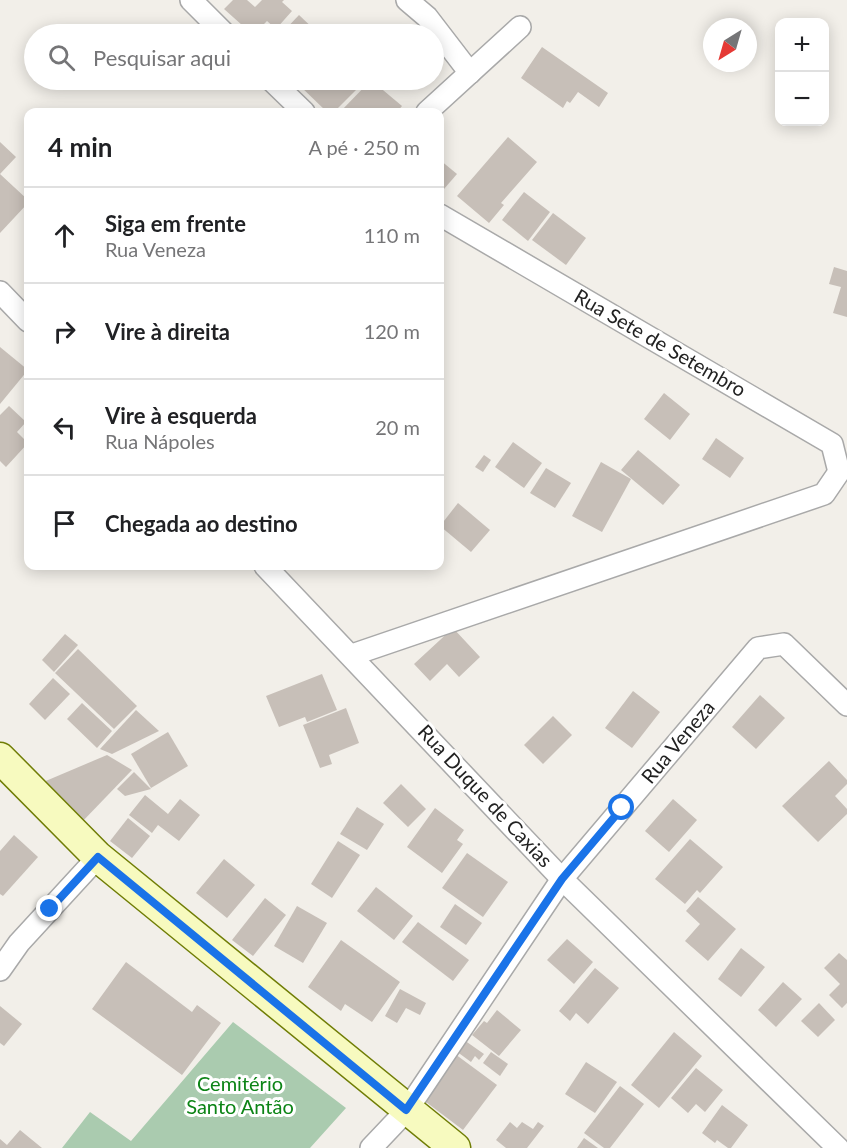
<!DOCTYPE html>
<html lang="pt">
<head>
<meta charset="utf-8">
<style>
  :root { --surface:#fff; --page:#f2f2f2; --text:#202124; --muted:#757577; --line:#e0e0e0 }
  body { margin:0; font-family:Lato,sans-serif; background:var(--page); color:var(--text) }
  .controls { position:absolute; right:18px; top:18px; display:grid; overflow:hidden; border-radius:12px; box-shadow:0 3px 15px #0003 }
  .controls button { width:54px; height:54px; display:grid; place-items:center; padding:0; border:0; border-bottom:2px solid var(--line); background:var(--surface); color:var(--text); font:30px sans-serif }
  .compass { position:absolute; left:703px; top:18px; width:54px; height:54px; border-radius:50%; background:var(--surface); box-shadow:0 3px 15px #0003; rotate:217deg }
  .stop { position:absolute; width:18px; height:18px; margin:-14px; border:4px solid #1a73e8; border-radius:50%; background:#fff }
  .stop.end { background:#1a73e8; border-color:#fff; box-shadow:0 2px 6px #0008 }
  .list { margin:0; padding:0; list-style:none }
  h2 { display:flex; justify-content:space-between; align-items:center; height:78px; margin:0; padding:0 24px; font-size:26px }
  h2 small { font-size:20px; font-weight:400; color:var(--muted) }
  .list li { display:grid; grid-template-columns:39px 1fr auto; gap:18px; align-items:center; box-sizing:border-box; height:96px; padding:0 24px; border-top:2px solid var(--line) }
  .list b { display:block; font-size:22px; white-space:nowrap }
  .list p { margin:0; font-size:20px; white-space:nowrap; color:var(--muted) }
  .list em { font-size:20px; font-style:normal; color:var(--muted) }
  .icon { flex:none; width:33px; height:33px; fill:none; stroke:currentColor; stroke-width:2; stroke-linecap:round; stroke-linejoin:round }
  .map { position:relative; flex:none; width:847px; height:1148px; overflow:hidden }
  .search { position:absolute; background:var(--surface); box-shadow:0 3px 15px #0003; left:24px; top:24px; width:420px; height:66px; display:flex; align-items:center; gap:15px; box-sizing:border-box; padding:0 21px; border-radius:33px; color:var(--muted); font-size:22px }
  .panel { position:absolute; background:var(--surface); box-shadow:0 3px 15px #0003; left:24px; top:108px; width:420px; height:462px; border-radius:12px }
  .map>svg:first-child { display:block }
  .cemetery { fill:#aacbaf }
  .building { fill:#c7bfb8 }
  .lines { fill:none; stroke-linecap:round; stroke-linejoin:round }
  .street-casing { stroke:#a9a9a9; stroke-width:24 }
  .secondary-casing { stroke:#707d05; stroke-width:33 }
  .street { stroke:#fff; stroke-width:21 }
  .secondary { stroke:#f7fabf; stroke-width:30 }
  .route { stroke:#1a73e8; stroke-width:8 }
  .labels { text-anchor:middle; stroke-width:6; stroke-linejoin:round; paint-order:stroke }
  .street-label { font-size:20px; fill:#222; stroke:#fff }
  .park-label { font-size:20px; fill:#0c8416; stroke:#fff }
</style>
</head>
<body>
<div class="map">
<svg width="847" height="1148" viewBox="0 0 847 1148">
  <rect width="100%" height="100%" fill="#f2efe9"/>
  <polygon class="cemetery" points="233,1022 346,1108 310,1148 62,1148 90,1112 131,1141"/>
  <g class="building">
    <polygon points="233,0 247,0 255,7 262,0 284,0 282,2 292,11 276,29 267,21 254,34 252,34 224,9"/>
    <polygon points="299,15 319,34 281,34"/>
    <polygon points="542,47 608,93 599,107 578,92 570,103 567,101 563,108 521,78"/>
    <polygon points="302,80 348,80 357,89 334,112 327,112 298,84"/>
    <polygon points="371,80 402,106 397,112 340,112"/>
    <polygon points="508,137 537,162 501,203 504,205 489,223 457,196"/>
    <polygon points="0,142 16,157 0,174 28,200 28,203 0,233"/>
    <polygon points="440,160 457,174 444,189 440,185"/>
    <polygon points="524,192 550,212 528,241 502,220"/>
    <polygon points="553,213 586,238 566,265 532,240"/>
    <polygon points="834,267 847,271 847,317 833,313 841,287 829,284"/>
    <polygon points="0,347 28,370 0,404"/>
    <polygon points="664,393 690,414 670,440 644,419"/>
    <polygon points="9,406 26,422 17,432 28,443 6,467 0,461 0,415"/>
    <polygon points="716,438 744,458 730,478 702,459"/>
    <polygon points="513,442 542,463 524,488 495,467"/>
    <polygon points="638,450 680,485 663,505 621,470"/>
    <polygon points="484,455 491,460 483,472 475,467"/>
    <polygon points="601,462 631,479 602,532 572,516"/>
    <polygon points="546,468 571,483 555,508 530,493"/>
    <polygon points="458,503 490,530 471,552 440,526"/>
    <polygon points="453,628 480,657 459,677 447,664 430,681 414,664"/>
    <polygon points="65,634 78,645 54,672 42,660"/>
    <polygon points="78,649 137,706 114,729 55,673"/>
    <polygon points="322,674 337,710 307,722 305,717 279,727 266,696"/>
    <polygon points="53,678 70,694 45,720 29,704"/>
    <polygon points="633,691 660,712 632,748 605,728"/>
    <polygon points="760,695 785,718 756,749 732,727"/>
    <polygon points="82,703 112,731 97,748 67,719"/>
    <polygon points="346,708 359,743 329,755 332,764 320,768 303,725"/>
    <polygon points="136,710 159,731 112,754 100,749"/>
    <polygon points="553,716 572,735 543,764 524,745"/>
    <polygon points="168,732 188,766 151,788 131,754"/>
    <polygon points="107,755 132,770 80,824 41,783"/>
    <polygon points="829,761 847,780 847,784 835,796 847,809 847,814 818,842 782,806"/>
    <polygon points="134,772 151,789 125,796 117,789"/>
    <polygon points="401,784 426,809 408,827 383,803"/>
    <polygon points="145,795 168,814 180,799 200,815 179,841 158,825 152,833 129,815"/>
    <polygon points="673,799 697,820 669,852 645,831"/>
    <polygon points="357,807 384,824 367,850 340,834"/>
    <polygon points="435,808 464,830 457,840 463,844 442,873 407,847"/>
    <polygon points="128,818 150,836 132,858 110,841"/>
    <polygon points="14,835 38,857 3,896 0,894 0,851"/>
    <polygon points="690,839 723,867 700,893 697,890 685,904 655,879"/>
    <polygon points="338,841 360,855 332,898 311,884"/>
    <polygon points="467,853 508,882 483,917 442,888"/>
    <polygon points="224,859 255,885 227,918 196,893"/>
    <polygon points="376,887 413,916 394,940 357,911"/>
    <polygon points="698,897 736,929 708,961 685,941 700,924 686,911"/>
    <polygon points="265,898 286,915 253,956 232,940"/>
    <polygon points="455,904 482,923 466,945 440,927"/>
    <polygon points="297,906 327,923 303,963 274,946"/>
    <polygon points="418,922 469,960 453,981 402,942"/>
    <polygon points="567,939 593,962 574,984 547,960"/>
    <polygon points="341,940 400,982 372,1022 345,1004 341,1011 308,987"/>
    <polygon points="741,948 765,967 741,997 718,979"/>
    <polygon points="839,953 847,960 847,1003 842,1008 829,995 840,984 824,968"/>
    <polygon points="126,962 192,1012 197,1005 221,1023 182,1075 92,1009"/>
    <polygon points="595,968 619,988 588,1024 576,1013 570,1021 559,1011"/>
    <polygon points="783,982 802,999 776,1027 758,1010"/>
    <polygon points="400,989 426,1003 420,1015 406,1008 397,1023 385,1016"/>
    <polygon points="819,1003 835,1020 818,1037 801,1021"/>
    <polygon points="0,1006 22,1024 4,1046 0,1043"/>
    <polygon points="497,1010 521,1030 499,1056 472,1035 484,1021 487,1023"/>
    <polygon points="674,1032 702,1056 659,1108 631,1085"/>
    <polygon points="464,1040 484,1054 479,1060 475,1056 471,1062 456,1051"/>
    <polygon points="491,1052 508,1064 500,1076 483,1063"/>
    <polygon points="455,1054 497,1085 463,1130 422,1099"/>
    <polygon points="586,1062 617,1082 595,1113 565,1094"/>
    <polygon points="696,1068 723,1090 705,1112 696,1104 688,1113 671,1098"/>
    <polygon points="620,1086 644,1104 610,1148 604,1148 584,1133"/>
    <polygon points="722,1105 748,1125 731,1148 728,1148 717,1140 715,1143 702,1133"/>
    <polygon points="510,1122 517,1128 522,1122 533,1129 538,1122 544,1126 527,1148 506,1148 496,1140"/>
    <polygon points="20,1130 42,1148 0,1148 0,1139 7,1145"/>
    <polygon points="584,1138 598,1148 577,1148"/>
  </g>
  <g class="lines">
    <defs>
      <g id="street">
        <polyline points="191,0 225,34"/>
        <polyline points="407,0 427,17 470,73"/>
        <polyline points="271,80 304,112"/>
        <polyline points="427,112 520,27"/>
        <polyline points="0,292 28,321"/>
        <polyline points="265,566 562,879 838,1148"/>
        <polyline points="352,655 824,494 839,472 832,444 440,215"/>
        <polyline points="0,970 19,943 98,857"/>
        <polyline points="371,1148 407,1110 562,879 758,648 784,644 847,705"/>
      </g>
      <polyline id="secondary" points="0,758 98,857 455,1148"/>
    </defs>
    <use href="#street" class="street-casing"/>
    <use href="#secondary" class="secondary-casing"/>
    <use href="#street" class="street"/>
    <use href="#secondary" class="secondary"/>
  </g>
  <g class="lines">
    <polyline class="route" points="50,909 98,857 406,1110 562,879 622,808"/>
  </g>
  <g class="labels">
    <g class="street-label">
      <text transform="translate(660 343) rotate(30)" y="7">Rua Sete de Setembro</text>
      <text transform="translate(678 742) rotate(-50)" y="7">Rua Veneza</text>
      <text transform="translate(485 796) rotate(47)" y="7">Rua Duque de Caxias</text>
    </g>
    <g class="park-label">
      <text x="240" y="1091">Cemitério<tspan x="240" dy="23">Santo Antão</tspan></text>
    </g>
  </g>
</svg>
<div class="controls">
<button>+</button>
<button>−</button>
</div>
<svg class="compass" viewBox="-18 -18 36 36"><path d="M0-13l5 13h-10z" fill="#e53935"/><path d="M0 13l5-13h-10z" fill="#757577"/></svg>
<div class="stop" style="left:622px;top:808px"></div>
<div class="stop end" style="left:50px;top:909px"></div>
<div class="search"><svg class="icon" aria-label="search" viewBox="0 0 24 24"><circle cx="10" cy="10" r="6"/><path d="M15 15l6 6"/></svg>Pesquisar aqui</div>
<section class="panel">
<h2>4 min<small>A pé · 250 m</small></h2>
<ul class="list">
<li><svg class="icon" aria-label="ahead" viewBox="0 0 24 24"><path d="M12 20V5M6 11l6-6 6 6"/></svg><div><b>Siga em frente</b><p>Rua Veneza</p></div><em>110 m</em></li>
<li><svg class="icon" aria-label="right" viewBox="0 0 24 24"><path d="M7 20v-9h11M14 6l5 5-5 5"/></svg><div><b>Vire à direita</b></div><em>120 m</em></li>
<li><svg class="icon" aria-label="left" viewBox="0 0 24 24"><path d="M17 20v-9H6M10 6l-5 5 5 5"/></svg><div><b>Vire à esquerda</b><p>Rua Nápoles</p></div><em>20 m</em></li>
<li><svg class="icon" aria-label="arrive" viewBox="0 0 24 24"><path d="M6 21V4h12l-3 4 3 4H6"/></svg><div><b>Chegada ao destino</b></div></li>
</ul>
</section>
</div>
</body>
</html>
